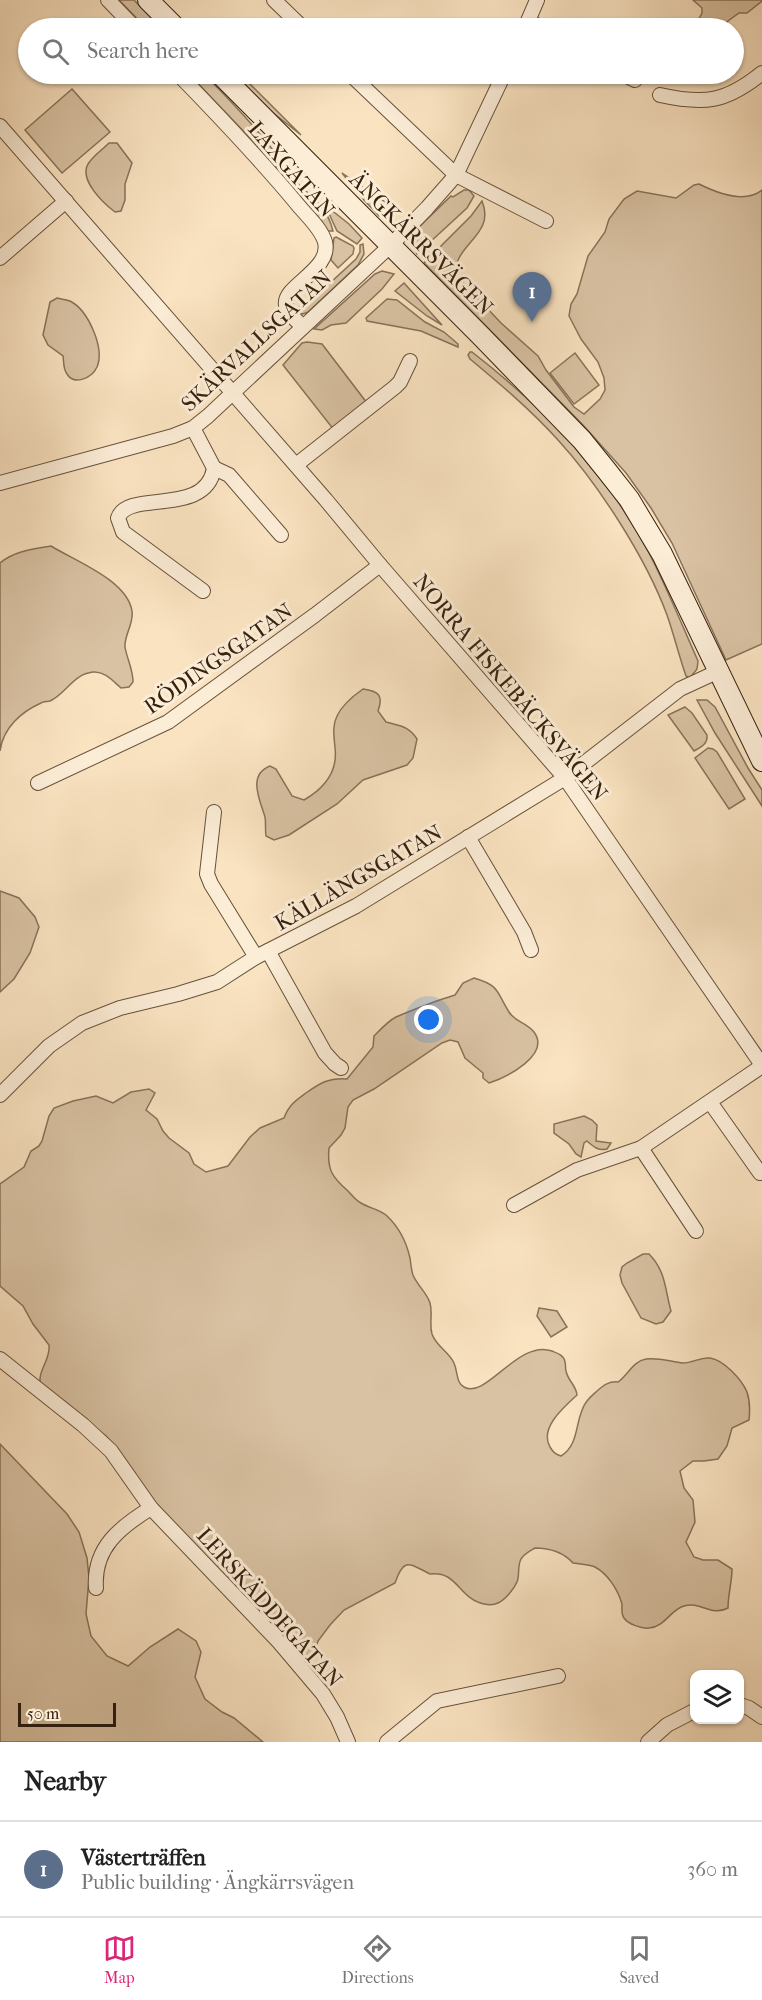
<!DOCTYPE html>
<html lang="en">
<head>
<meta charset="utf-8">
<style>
  :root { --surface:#fff; --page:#f2f2f2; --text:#222; --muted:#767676; --line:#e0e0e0; --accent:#db2777 }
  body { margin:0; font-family:"IM FELL French Canon",serif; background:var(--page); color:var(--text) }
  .controls { position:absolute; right:18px; bottom:18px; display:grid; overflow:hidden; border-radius:12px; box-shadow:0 2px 4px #0004 }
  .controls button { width:54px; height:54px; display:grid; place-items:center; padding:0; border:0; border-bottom:2px solid var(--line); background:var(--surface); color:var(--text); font:30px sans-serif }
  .scale { position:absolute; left:18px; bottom:15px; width:98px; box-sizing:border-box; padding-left:6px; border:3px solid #36210e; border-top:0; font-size:16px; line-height:21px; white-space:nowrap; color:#36210e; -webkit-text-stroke:4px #fcedd7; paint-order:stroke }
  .you { position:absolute; left:429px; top:1020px; width:21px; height:21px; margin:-15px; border:4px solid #fff; border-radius:50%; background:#1a73e8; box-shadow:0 0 0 9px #1a73e833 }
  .badge { display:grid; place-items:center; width:39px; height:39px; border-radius:50%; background:var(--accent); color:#fff; font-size:20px; font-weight:700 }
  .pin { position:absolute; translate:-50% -50px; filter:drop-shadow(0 2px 3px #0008) }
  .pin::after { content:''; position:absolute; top:32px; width:21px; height:18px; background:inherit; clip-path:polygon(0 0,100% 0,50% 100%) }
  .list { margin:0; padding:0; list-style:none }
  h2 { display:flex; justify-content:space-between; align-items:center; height:78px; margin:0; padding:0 24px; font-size:26px }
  h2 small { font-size:20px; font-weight:400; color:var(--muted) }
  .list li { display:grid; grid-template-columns:39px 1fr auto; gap:18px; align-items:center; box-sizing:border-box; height:96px; padding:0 24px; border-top:2px solid var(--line) }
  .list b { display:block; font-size:22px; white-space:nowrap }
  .list p { margin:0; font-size:20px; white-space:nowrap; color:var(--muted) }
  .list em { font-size:20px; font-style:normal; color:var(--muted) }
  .icon { flex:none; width:33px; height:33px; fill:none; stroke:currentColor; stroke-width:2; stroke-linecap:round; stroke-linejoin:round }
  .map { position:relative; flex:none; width:762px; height:1742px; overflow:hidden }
  .search { position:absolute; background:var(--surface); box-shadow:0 2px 4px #0004; left:18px; right:18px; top:18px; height:66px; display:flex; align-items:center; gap:15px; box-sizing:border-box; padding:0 21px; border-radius:33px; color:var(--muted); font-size:22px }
  .sheet { height:174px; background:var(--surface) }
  nav { display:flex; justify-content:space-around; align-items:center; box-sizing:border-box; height:84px; border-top:2px solid var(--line); background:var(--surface); font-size:16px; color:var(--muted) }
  nav a { display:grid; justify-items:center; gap:3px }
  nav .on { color:var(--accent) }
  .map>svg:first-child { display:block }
  .green { fill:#d9c2a3; stroke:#887258; stroke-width:1.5 }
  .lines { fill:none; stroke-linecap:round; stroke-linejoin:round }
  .street-casing { stroke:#67523b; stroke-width:16 }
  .secondary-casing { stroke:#36210e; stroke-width:22 }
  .street { stroke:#fcedd7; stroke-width:14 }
  .secondary { stroke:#fcedd7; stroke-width:20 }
  .labels { text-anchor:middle; stroke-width:6; stroke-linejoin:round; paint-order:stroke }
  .street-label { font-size:22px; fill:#36210e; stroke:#fcedd7 }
</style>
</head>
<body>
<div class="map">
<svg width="762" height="1742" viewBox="0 0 762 1742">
  <rect width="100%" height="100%" fill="#fae3c1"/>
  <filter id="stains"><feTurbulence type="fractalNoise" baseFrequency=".00333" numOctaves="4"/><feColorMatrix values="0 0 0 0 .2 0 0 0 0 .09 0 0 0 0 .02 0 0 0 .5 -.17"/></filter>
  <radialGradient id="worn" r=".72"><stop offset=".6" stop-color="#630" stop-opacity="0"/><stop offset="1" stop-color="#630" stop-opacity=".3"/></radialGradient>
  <g class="green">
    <polygon points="119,0 134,0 161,28 146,28"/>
    <polygon points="693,0 762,0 762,1 747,13 739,13 728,21 722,28 694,28 702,13 702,8"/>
    <path d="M189,74H204C228,98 252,123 273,150C279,157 281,167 287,173C306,194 326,202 333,231H328L272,161Z"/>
    <polygon points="230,74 240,74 301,135 262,104"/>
    <polygon points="72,89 110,132 62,173 25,130"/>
    <path d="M109,143H117L132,163L125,184V200L121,211L115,212C103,203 79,180 88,164C93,156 102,150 109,143Z"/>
    <polygon points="342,173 385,202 387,208 379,216 364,200"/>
    <path d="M699,184C717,193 745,204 762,190V644L726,660L672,543L651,508L626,473L583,425L424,263L471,216L482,201C496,235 455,243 455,274L501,323L538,356L546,370L574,407L584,414L600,399L605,390L604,378L598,362L581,339L569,316L571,304L577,294L588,256L605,232L609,219L624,199L637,191L676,198L694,185Z"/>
    <polygon points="464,190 469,190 474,196 467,208 417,254 412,242 414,232 451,196 453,197"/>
    <polygon points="325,205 349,224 362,238 357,244 337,231"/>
    <polygon points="336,237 353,246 354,248 353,254 338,268 331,260 334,238"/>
    <polygon points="363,244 364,254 358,265 308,312 303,314 295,312 299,307 305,306 356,259 360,252 360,245"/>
    <polygon points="382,271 394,274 382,289 346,323 331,325 322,330 314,329 375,274"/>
    <polygon points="404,283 442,325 427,316 395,291"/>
    <path d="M57,298C61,299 67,300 70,301C88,310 105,348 97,367C92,378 74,386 67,374C63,369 64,363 63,356L48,345L43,335L50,302Z"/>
    <polygon points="387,299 397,300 425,322 444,332 458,344 458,347 421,331 367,321 366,318"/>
    <polygon points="307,342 322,344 367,403 334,430 283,365 302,343"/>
    <path d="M470,352H472C543,407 607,473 649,553C667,588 682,625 698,661L697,669L690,678L686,676C679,656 674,635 667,615C646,558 599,485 558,440C531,410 500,384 470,359L468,355Z"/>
    <polygon points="575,353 599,385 574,404 550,373"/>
    <path d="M51,546C75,561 127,580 132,611C134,624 124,635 125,647C127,659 133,669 133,682L129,687L121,688C112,680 104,671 93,672C73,674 66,694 50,701C47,702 44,701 41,703C21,712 3,728 0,751V563C14,551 34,549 51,546Z"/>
    <path d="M363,689C378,691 384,695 378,711L386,722C400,726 409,726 417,739L413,758L407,765L363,780L337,804L289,835L274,840L266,836C265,830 266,823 265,817C260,800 247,775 270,766L276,769L292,796L304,800C323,789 338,772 335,748C334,736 332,726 337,716C342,705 353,696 363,689Z"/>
    <polygon points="697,700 707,700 715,707 748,768 762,790 762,806 715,733"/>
    <path d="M685,707L692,713L707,735C708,744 701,747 694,751L668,715Z"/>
    <polygon points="708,748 713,749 717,752 745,799 729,809 695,758"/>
    <polygon points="0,891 19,898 35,917 39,927 30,953 14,979 0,992"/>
    <path d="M474,978C501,986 496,992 509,1012C515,1022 526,1022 534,1032C551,1055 507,1077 489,1083L483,1078V1073L465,1058L458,1042L450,1040L442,1043L374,1089L353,1100L348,1107L345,1128L341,1135L329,1148C327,1170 332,1177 348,1191C352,1195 355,1200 361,1203C369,1208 378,1209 386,1215C399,1227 406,1240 410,1258C411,1264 411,1269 413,1275C417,1285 427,1293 430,1303C433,1313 429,1324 432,1334C436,1346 449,1352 454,1363C458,1372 456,1383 464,1387C486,1400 518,1339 552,1351C557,1353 564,1355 565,1362C566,1365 565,1368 566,1371C568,1381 576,1385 577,1395C564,1407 539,1428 550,1447C553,1452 555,1454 561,1456C581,1444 574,1417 587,1401C590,1397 594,1394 597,1391C604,1385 609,1381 618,1382C628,1375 633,1361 646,1359C658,1357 672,1362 683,1363C693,1363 700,1357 710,1358C724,1360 742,1380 747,1392C750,1401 750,1411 749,1420L732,1428L727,1446L718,1459L704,1461H693L680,1471L684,1488L693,1500L695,1522L686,1542L694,1557L703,1560H718L732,1569C732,1582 728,1594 728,1608C711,1617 701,1601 684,1606C670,1610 665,1627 649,1628C642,1629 628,1624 624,1618C621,1614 622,1609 622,1604C618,1590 608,1574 595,1567C589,1564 580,1564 573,1563C563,1552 549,1548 535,1548C530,1551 524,1554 521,1559C517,1567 520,1575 517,1582C514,1589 505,1600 498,1603C494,1605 489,1605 484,1604C459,1599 457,1570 430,1574C410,1564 404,1556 395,1583L344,1610L330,1625L318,1641L313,1656L304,1663L159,1508L118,1449L106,1436L41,1386C36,1372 51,1360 49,1345L33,1324L23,1306L0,1286V1184L24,1167L31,1151L39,1146L42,1141L49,1116L54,1108L73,1101L96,1096L113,1103L131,1092L149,1089L155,1093L146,1110L157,1119L163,1131L169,1138L189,1153L194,1164L206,1172L228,1166L250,1137L260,1128L284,1118C289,1105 295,1101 306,1093C320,1083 330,1077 347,1079L373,1047L374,1036C380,1030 388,1021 396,1017C415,1009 435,1001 455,995L463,983Z"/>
    <path d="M584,1116L592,1120L597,1125L596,1141L611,1143L607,1149C598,1151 594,1147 587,1141L584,1143L581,1157L576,1154L569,1144L554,1133V1124Z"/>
    <path d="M643,1254H649C666,1271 665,1290 671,1311L663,1322L656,1324L641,1318L622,1283L620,1275L622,1267L627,1263Z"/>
    <polygon points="539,1308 557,1311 567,1327 551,1337 537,1316"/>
    <polygon points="0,1444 67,1514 79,1532 87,1558 89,1578 86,1614 91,1636 107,1656 128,1666 150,1647 178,1629 196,1641 201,1652 195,1677 205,1699 222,1712 234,1718 263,1742 0,1742"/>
  </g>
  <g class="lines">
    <defs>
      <g id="street">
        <polyline points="108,0 135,28"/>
        <polyline points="274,0 303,28"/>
        <polyline points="528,21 542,28"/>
        <polyline points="525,28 537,0"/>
        <path d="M178,74C219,116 260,159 298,205C307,216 321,228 325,242C332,270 282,286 286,305C288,314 296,320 302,326"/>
        <polyline points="350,74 456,175 546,221"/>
        <polyline points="623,74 635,80"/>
        <path d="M660,95C705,105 726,102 762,73"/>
        <polyline points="0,126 326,500 380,565 565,778 762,1065"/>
        <polyline points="0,258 66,201"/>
        <path d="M193,428L214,468C206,518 128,489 118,518L123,532L203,591"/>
        <polyline points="296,465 395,387 400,382 410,361"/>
        <polyline points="214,468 229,475 281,535"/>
        <polyline points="0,483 173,436 193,428 208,416 391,245 427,208 456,175 504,74"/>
        <polyline points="38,783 168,722 315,615 380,565"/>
        <polyline points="214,812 207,874 211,884 256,957"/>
        <polyline points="468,837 524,932 531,950"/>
        <polyline points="268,951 325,1053 335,1064 341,1068"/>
        <polyline points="0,1095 49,1046 82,1023 120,1008 178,994 217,982 256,957 356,906 565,778 680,689 719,671"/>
        <polyline points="710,1102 760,1173"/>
        <polyline points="641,1148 696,1231"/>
        <polyline points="514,1205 577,1170 641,1148 762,1066"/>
        <polyline points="0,1359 83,1425 111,1451 151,1508 279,1642 323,1694 337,1717 348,1742"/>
        <path d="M96,1588C93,1548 120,1527 151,1508"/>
        <polyline points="740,1705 749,1708 762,1717"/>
        <polyline points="387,1742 437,1701 558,1676"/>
        <polyline points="648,1742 667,1725 694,1711"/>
      </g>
      <g id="secondary">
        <polyline points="148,0 176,28"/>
        <polyline points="220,74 480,335 582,440 607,471 629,499 662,554 762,761"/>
      </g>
    </defs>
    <use href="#street" class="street-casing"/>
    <use href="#secondary" class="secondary-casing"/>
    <use href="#street" class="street"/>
    <use href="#secondary" class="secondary"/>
  </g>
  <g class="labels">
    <g class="street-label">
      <text transform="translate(292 169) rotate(49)" y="8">LAXGATAN</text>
      <text transform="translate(422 243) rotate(45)" y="8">ÄNGKÄRRSVÄGEN</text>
      <text transform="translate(256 340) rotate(-43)" y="8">SKÄRVALLSGATAN</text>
      <text transform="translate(218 658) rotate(-35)" y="8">RÖDINGSGATAN</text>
      <text transform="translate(511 687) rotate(50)" y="8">NORRA FISKEBÄCKSVÄGEN</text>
      <text transform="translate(358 877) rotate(-30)" y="8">KÄLLÄNGSGATAN</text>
      <text transform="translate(270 1607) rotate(48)" y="8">LERSKÄDDEGATAN</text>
    </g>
  </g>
  <rect width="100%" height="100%" filter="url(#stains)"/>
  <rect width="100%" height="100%" fill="url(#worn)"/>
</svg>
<div class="controls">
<button><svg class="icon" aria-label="layers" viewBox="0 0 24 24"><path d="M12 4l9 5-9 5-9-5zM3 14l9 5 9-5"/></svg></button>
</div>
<div class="scale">50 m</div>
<div class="you"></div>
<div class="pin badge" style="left:532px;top:322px;background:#5c6f8a">1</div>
<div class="search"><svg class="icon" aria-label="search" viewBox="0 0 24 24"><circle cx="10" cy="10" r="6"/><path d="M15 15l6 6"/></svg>Search here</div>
</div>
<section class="sheet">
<h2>Nearby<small></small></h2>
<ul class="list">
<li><span class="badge" style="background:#5c6f8a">1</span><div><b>Västerträffen</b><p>Public building · Ängkärrsvägen</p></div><em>360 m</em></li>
</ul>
</section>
<nav>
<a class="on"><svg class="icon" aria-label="map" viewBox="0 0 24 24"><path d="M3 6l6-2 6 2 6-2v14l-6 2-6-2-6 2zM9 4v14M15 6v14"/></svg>Map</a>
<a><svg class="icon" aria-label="directions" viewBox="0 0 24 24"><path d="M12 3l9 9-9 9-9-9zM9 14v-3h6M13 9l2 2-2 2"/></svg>Directions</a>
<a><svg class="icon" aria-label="saved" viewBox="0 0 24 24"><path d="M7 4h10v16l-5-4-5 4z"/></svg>Saved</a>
</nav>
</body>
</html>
